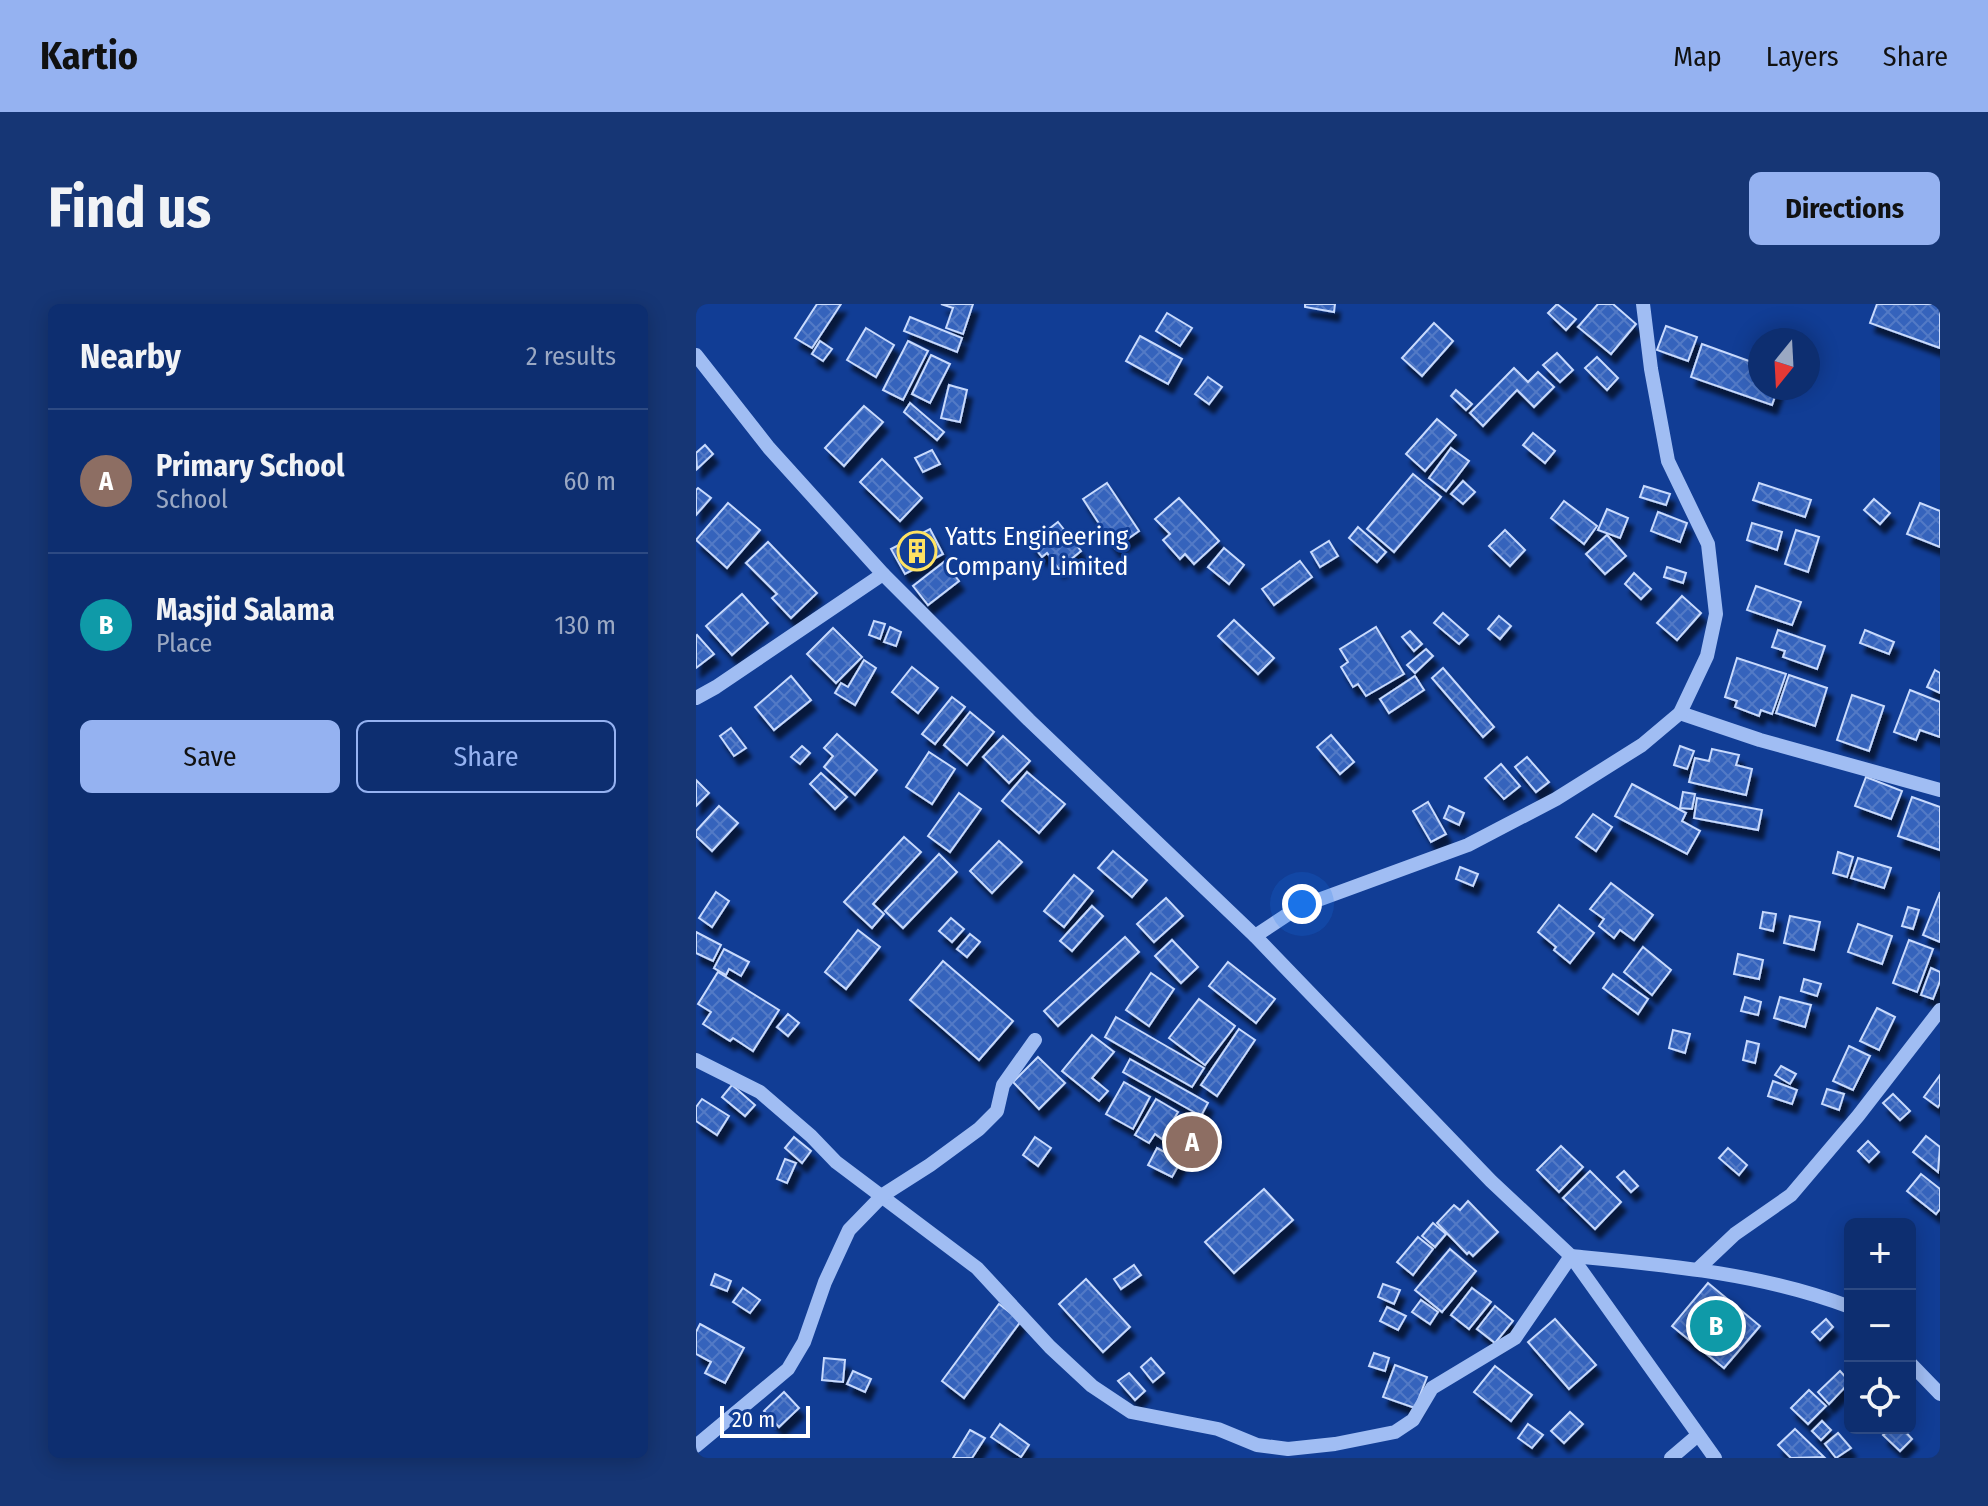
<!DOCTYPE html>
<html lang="en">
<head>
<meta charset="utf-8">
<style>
  :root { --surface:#0d2e70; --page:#163675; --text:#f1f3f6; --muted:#9aa8c3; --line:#2d4a83; --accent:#95b2f1 }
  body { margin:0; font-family:"Fira Sans Condensed",sans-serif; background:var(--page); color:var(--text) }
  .controls { position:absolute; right:24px; bottom:24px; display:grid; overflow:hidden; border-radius:12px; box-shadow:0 4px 20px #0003 }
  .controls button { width:72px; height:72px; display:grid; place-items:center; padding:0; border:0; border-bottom:2px solid var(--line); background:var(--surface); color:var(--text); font:40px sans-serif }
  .compass { position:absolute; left:1052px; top:24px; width:72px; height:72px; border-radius:50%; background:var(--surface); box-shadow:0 4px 20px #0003; rotate:198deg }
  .scale { position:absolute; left:24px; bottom:20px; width:90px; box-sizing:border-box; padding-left:8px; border:4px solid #fff; border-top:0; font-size:22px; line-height:28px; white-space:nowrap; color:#fff; -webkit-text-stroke:6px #113d95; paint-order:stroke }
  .you { position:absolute; left:606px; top:600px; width:28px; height:28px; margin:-20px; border:6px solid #fff; border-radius:50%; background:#1a73e8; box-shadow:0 0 0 12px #1a73e833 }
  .badge { display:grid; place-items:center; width:52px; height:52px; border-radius:50%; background:var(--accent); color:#fff; font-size:26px; font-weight:700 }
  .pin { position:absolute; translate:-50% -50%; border:4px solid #fff; box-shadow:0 2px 8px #0006 }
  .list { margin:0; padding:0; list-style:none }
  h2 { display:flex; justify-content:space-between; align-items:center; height:104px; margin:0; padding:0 32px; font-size:34px }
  h2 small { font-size:26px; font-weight:400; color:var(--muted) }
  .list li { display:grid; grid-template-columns:52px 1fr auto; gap:24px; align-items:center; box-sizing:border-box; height:144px; padding:0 32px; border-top:2px solid var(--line) }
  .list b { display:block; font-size:30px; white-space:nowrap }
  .list p { margin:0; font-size:26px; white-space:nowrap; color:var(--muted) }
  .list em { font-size:26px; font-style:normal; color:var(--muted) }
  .actions { display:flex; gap:16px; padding:24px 32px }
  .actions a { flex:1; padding:18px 0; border:2px solid var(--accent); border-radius:12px; text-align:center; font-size:28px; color:var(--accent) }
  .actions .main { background:var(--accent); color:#111 }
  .icon { flex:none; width:44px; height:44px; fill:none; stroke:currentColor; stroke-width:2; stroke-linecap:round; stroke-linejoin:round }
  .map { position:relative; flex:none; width:1244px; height:1154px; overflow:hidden; border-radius:12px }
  header { display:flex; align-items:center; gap:48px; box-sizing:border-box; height:112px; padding:0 40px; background:var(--accent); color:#111 }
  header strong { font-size:38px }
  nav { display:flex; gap:44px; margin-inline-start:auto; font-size:28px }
  .intro { display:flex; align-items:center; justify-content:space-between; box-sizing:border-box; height:192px; padding:0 48px }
  h1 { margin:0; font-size:56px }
  .button { padding:20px 36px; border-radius:12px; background:var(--accent); color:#111; font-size:28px; font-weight:700 }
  main { display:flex; gap:48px; padding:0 48px }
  aside { flex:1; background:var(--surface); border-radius:12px; box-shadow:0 4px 20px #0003 }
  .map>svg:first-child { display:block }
  .building { fill:url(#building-cross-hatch); stroke:#c8dafd; stroke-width:2; filter:url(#shadow) }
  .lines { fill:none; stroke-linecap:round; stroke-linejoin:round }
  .minor { stroke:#a0bdf3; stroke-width:14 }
  .labels { text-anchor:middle; stroke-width:6; stroke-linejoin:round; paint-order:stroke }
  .poi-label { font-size:26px; fill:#fff; stroke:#113d95; text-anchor:start }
</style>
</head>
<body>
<header>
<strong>Kartio</strong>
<nav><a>Map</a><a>Layers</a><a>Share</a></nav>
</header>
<div class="intro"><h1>Find us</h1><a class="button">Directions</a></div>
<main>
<aside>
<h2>Nearby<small>2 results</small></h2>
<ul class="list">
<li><span class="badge" style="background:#8d6e63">A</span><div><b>Primary School</b><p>School</p></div><em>60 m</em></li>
<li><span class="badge" style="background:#0f9aa8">B</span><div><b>Masjid Salama</b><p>Place</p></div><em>130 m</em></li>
</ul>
<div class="actions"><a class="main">Save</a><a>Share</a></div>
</aside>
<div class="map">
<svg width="1244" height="1154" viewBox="0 0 1244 1154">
  <defs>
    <pattern id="building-cross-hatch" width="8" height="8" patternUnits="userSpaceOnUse" patternTransform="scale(2)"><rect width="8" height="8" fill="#3563bc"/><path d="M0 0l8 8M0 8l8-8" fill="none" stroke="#537ac6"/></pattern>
    <filter id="shadow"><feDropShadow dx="5" dy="9" stdDeviation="2" flood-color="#0009"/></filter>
  </defs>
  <rect width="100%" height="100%" fill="#113d95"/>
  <g class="building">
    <polygon points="121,0 145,0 116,44 99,34"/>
    <polygon points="245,0 277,0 267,30 250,24 257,4"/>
    <polygon points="609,0 639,0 638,8 609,3"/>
    <polygon points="861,0 880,15 870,26 852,9"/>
    <polygon points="902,0 917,0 940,20 915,50 882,23"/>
    <polygon points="1181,0 1244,0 1244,44 1174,19"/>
    <polygon points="471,9 496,24 484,42 460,27"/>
    <polygon points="214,13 266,34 261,48 208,27"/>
    <polygon points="738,19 757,37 726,72 706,54"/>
    <polygon points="970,22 1001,33 992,57 961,46"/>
    <polygon points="170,24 198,41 180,73 151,56"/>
    <polygon points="444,32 486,55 472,80 430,57"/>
    <polygon points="124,37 136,45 127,57 116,50"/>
    <polygon points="212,37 232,47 207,96 187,86"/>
    <polygon points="1006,40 1064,61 1064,84 1082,84 1076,101 995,73"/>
    <polygon points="861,49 877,66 864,78 847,61"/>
    <polygon points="235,51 254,60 234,99 216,90"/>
    <polygon points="901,53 922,74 911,86 889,64"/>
    <polygon points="818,64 832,78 842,68 858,83 838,103 821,86 787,122 774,109"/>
    <polygon points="512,73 526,83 513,100 499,90"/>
    <polygon points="253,81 271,86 264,118 245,114"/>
    <polygon points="760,86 776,100 770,106 755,92"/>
    <polygon points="214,99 248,128 241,136 208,108"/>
    <polygon points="168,102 187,118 148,162 129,144"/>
    <polygon points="741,115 760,131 729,167 710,150"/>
    <polygon points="837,129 859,147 849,159 827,141"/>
    <polygon points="9,141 17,150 1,165 0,149"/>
    <polygon points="755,144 773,157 750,187 733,174"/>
    <polygon points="236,146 244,160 227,168 219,154"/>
    <polygon points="186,155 226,194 204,217 164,178"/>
    <polygon points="717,170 745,193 698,248 671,225"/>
    <polygon points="767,177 779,188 767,200 755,190"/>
    <polygon points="411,179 443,227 419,244 387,195"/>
    <polygon points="1063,179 1115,196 1109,213 1057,196"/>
    <polygon points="948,182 974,190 970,201 944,193"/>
    <polygon points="2,184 15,194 0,211 0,186"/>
    <polygon points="483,194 523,237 498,260 489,250 484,255 467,236 474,230 459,215"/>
    <polygon points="1178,195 1194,209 1184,220 1168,206"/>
    <polygon points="868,197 901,222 888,240 855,214"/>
    <polygon points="32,199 64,226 31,264 0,236"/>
    <polygon points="1224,199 1244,207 1244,243 1211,230"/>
    <polygon points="911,205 932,214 924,234 902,226"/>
    <polygon points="962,208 991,219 984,238 955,227"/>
    <polygon points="362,218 385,247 363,265 351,249 346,253 335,239"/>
    <polygon points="1056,219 1086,228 1081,246 1051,236"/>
    <polygon points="662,223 690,248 681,258 653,234"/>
    <polygon points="234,225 247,250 209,270 195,245"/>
    <polygon points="809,226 829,246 814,262 793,242"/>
    <polygon points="1100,226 1123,233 1112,268 1089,260"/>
    <polygon points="911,231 930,252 909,270 890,250"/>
    <polygon points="633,237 642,252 624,263 615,248"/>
    <polygon points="72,238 121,289 95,314 76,294 81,290 50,259"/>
    <polygon points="528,244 548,261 533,280 512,263"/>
    <polygon points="604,257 616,273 578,301 566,285"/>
    <polygon points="248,258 263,277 232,301 217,282"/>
    <polygon points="971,263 990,269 987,279 968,273"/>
    <polygon points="938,269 955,285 945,295 929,280"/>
    <polygon points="1060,282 1105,298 1096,321 1051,306"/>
    <polygon points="46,290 72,319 36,351 10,322"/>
    <polygon points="986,292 1005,309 981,336 961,319"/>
    <polygon points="747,309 772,331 763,340 738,319"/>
    <polygon points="803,312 815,322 804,335 792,325"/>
    <polygon points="538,316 578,354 562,370 522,332"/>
    <polygon points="178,317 189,320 184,335 173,331"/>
    <polygon points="194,323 205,328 200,342 188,338"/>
    <polygon points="680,323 708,370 670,392 662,380 657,383 645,363 652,358 644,345"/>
    <polygon points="137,324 166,353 140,379 111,350"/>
    <polygon points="1082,326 1129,342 1121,365 1087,353 1089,347 1076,343"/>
    <polygon points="1169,326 1198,338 1193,350 1164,339"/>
    <polygon points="714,327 726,340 718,347 706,333"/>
    <polygon points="1,331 18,350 0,364 0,332"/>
    <polygon points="730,345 737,352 719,369 711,361"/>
    <polygon points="1041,354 1090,370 1076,410 1065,406 1063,412 1039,403 1041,397 1029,393"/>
    <polygon points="168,356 180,364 159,401 139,389 145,379 152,383"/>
    <polygon points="216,363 242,384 222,409 196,388"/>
    <polygon points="747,364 798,423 787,433 736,374"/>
    <polygon points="1239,366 1244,369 1244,389 1231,383"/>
    <polygon points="1093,371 1131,384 1119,422 1080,409"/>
    <polygon points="95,372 115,396 78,426 59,403"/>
    <polygon points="719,372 728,386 693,409 684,395"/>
    <polygon points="1214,386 1244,398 1244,433 1224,426 1220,436 1198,428"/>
    <polygon points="1156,391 1188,402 1173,447 1141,436"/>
    <polygon points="256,393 269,403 239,440 226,430"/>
    <polygon points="274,408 298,428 271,461 248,441"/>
    <polygon points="35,424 50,444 38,452 24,432"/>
    <polygon points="141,430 181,466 159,491 128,463 137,452 128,444"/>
    <polygon points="635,431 658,458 644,470 621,443"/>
    <polygon points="307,432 334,457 313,479 287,453"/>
    <polygon points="106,442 114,449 104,460 95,453"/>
    <polygon points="984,442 998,447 991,465 978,461"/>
    <polygon points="1016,445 1043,451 1040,461 1056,465 1050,491 993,478 999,454 1013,457"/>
    <polygon points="233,448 259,465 236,500 210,483"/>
    <polygon points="831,453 853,478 840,488 819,463"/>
    <polygon points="805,460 824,482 808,495 789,474"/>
    <polygon points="331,468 369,500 343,529 306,497"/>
    <polygon points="125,469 151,493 139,505 114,480"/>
    <polygon points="1170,473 1206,487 1195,515 1159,502"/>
    <polygon points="0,476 13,489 0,502"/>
    <polygon points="936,480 990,509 986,517 1004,527 991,550 919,512"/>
    <polygon points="987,488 999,490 996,505 984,504"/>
    <polygon points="263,489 285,505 254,548 232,532"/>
    <polygon points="1216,493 1244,503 1244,546 1202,532"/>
    <polygon points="1001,494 1066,506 1062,526 998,514"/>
    <polygon points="732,498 750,530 735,538 717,507"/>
    <polygon points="23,502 42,519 16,547 0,532 0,527"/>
    <polygon points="753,502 768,509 763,521 748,514"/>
    <polygon points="897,510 916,523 900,547 880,533"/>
    <polygon points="208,533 225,548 177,600 188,610 176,624 148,598"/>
    <polygon points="303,537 326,558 296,589 274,567"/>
    <polygon points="417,547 451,576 436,593 402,564"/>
    <polygon points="1142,548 1157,553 1151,573 1137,569"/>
    <polygon points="243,550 261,568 207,624 189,607"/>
    <polygon points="1162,554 1195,564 1188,584 1155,574"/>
    <polygon points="764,563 782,570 777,582 760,575"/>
    <polygon points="378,571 397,587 368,623 348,607"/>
    <polygon points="915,579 957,611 938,636 924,626 918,634 903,622 908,615 894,605"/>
    <polygon points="20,588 33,597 16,623 3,614"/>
    <polygon points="1244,588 1244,638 1227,631"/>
    <polygon points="470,594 487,612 458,638 441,620"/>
    <polygon points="863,601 898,629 874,659 858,646 860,643 842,628"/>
    <polygon points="396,602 407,612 376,647 364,637"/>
    <polygon points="1212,603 1223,606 1217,625 1206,622"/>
    <polygon points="1067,608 1080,610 1077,627 1064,624"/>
    <polygon points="1094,612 1124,618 1118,646 1088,639"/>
    <polygon points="255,614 268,625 256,638 243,627"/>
    <polygon points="1162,620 1196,632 1186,660 1152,648"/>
    <polygon points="162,626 184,643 150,685 129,668"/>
    <polygon points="0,628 25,641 17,657 0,649"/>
    <polygon points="274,630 284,638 271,653 261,645"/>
    <polygon points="429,633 443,648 362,722 348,707"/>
    <polygon points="476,636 502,663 485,679 459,652"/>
    <polygon points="1213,636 1237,645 1221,688 1197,679"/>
    <polygon points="947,643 975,666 956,691 928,668"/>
    <polygon points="28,645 53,658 45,672 33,665 30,671 18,664"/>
    <polygon points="1042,650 1067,656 1063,675 1038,670"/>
    <polygon points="247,657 317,717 283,756 214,696"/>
    <polygon points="532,658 579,695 560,719 513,682"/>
    <polygon points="1235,664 1244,668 1244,677 1237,695 1225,691"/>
    <polygon points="22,668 83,706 57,747 37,734 34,737 7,720 15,708 2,700"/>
    <polygon points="455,669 478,685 453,722 430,706"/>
    <polygon points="917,670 952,695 942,710 907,684"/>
    <polygon points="1108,675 1125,680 1121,692 1105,687"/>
    <polygon points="1049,693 1065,698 1062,711 1045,707"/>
    <polygon points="1084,693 1115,701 1109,723 1078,714"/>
    <polygon points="503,695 539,722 509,761 473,734"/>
    <polygon points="1181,704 1199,713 1183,746 1164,737"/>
    <polygon points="92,710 103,719 92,732 81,723"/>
    <polygon points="420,713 508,764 496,783 409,733"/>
    <polygon points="543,725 559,736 521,792 505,781"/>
    <polygon points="977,726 994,730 989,749 973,744"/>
    <polygon points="396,731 418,748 396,774 412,787 403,797 366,767"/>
    <polygon points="1051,737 1063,740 1059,759 1047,756"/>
    <polygon points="1153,742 1174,752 1157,786 1137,777"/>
    <polygon points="342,753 369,779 343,805 317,778"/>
    <polygon points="434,755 512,799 505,812 427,768"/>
    <polygon points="1085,762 1100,770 1094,780 1079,771"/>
    <polygon points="1244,771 1244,800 1242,803 1228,793"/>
    <polygon points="1077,777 1101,786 1096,800 1072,792"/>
    <polygon points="428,778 454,793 437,825 410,810"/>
    <polygon points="36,781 59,801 49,812 26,793"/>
    <polygon points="1131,785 1148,790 1143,806 1126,800"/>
    <polygon points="1197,790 1214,807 1204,816 1187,799"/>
    <polygon points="6,795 33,812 21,831 0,817 0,803"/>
    <polygon points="460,795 482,808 466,835 459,830 453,839 439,831"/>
    <polygon points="1230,832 1244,843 1242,868 1217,848"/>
    <polygon points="98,833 115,847 106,859 89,844"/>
    <polygon points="339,833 355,844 342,862 327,851"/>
    <polygon points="1172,837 1183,848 1173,858 1162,847"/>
    <polygon points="865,842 887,863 863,888 841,866"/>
    <polygon points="461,844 485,857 476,873 452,861"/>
    <polygon points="1032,844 1051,861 1043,871 1023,854"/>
    <polygon points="89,855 100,859 91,879 81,875"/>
    <polygon points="894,867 925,898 899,925 867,894"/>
    <polygon points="928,867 942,882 935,888 921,873"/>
    <polygon points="1225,870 1244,885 1244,905 1240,910 1211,887"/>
    <polygon points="568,885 597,916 538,969 509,938"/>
    <polygon points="772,897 802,928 777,952 773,948 771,950 741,919 758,901 764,906"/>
    <polygon points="737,919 750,930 739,943 726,932"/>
    <polygon points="722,933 737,945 717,971 701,958"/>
    <polygon points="754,945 780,967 746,1008 719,986"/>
    <polygon points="438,961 445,971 425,985 418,975"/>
    <polygon points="19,970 35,977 31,987 15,981"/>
    <polygon points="390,975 434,1023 407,1048 363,1000"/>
    <polygon points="1012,979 1064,1022 1028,1064 976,1022"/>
    <polygon points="687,980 704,986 698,1000 682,993"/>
    <polygon points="47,984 64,996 54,1009 37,998"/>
    <polygon points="776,984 795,998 773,1025 755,1011"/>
    <polygon points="725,996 742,1008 734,1020 716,1008"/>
    <polygon points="303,1000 325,1017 268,1094 246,1077"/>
    <polygon points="799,1002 817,1017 799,1039 781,1025"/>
    <polygon points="691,1003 710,1012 702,1026 684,1017"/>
    <polygon points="859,1015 900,1061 873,1085 832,1038"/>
    <polygon points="1130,1015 1137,1023 1124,1036 1116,1028"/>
    <polygon points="4,1020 48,1044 29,1079 9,1069 15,1058 0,1050 0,1028"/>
    <polygon points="678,1049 693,1054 689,1067 673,1062"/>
    <polygon points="128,1054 149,1056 147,1078 126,1076"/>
    <polygon points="455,1054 468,1069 457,1078 445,1063"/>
    <polygon points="699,1061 731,1073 719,1104 687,1093"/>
    <polygon points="799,1062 836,1091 815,1117 778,1088"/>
    <polygon points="157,1067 175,1075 169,1088 151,1080"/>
    <polygon points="1144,1067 1154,1078 1133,1100 1122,1088"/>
    <polygon points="433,1069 449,1087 439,1096 422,1077"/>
    <polygon points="1113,1086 1130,1102 1112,1120 1095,1104"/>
    <polygon points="88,1088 103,1104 83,1123 68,1107"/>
    <polygon points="874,1108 887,1120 868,1139 855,1127"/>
    <polygon points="1126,1117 1135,1126 1125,1136 1116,1127"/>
    <polygon points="304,1120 333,1141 325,1153 295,1133"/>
    <polygon points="832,1120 847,1131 836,1144 822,1134"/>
    <polygon points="1195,1124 1206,1124 1216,1135 1204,1147 1187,1131"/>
    <polygon points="1099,1125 1128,1153 1095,1154 1082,1141"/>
    <polygon points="274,1126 289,1134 276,1154 257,1154"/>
    <polygon points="1142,1129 1155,1144 1140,1154 1129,1140"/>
  </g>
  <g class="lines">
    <g class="minor">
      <polyline points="0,51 73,144 187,270 333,416 559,632 795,877 875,952 1019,1154"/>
      <polyline points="0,394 20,383 187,270"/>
      <polyline points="984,409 1064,436 1244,486"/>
      <polyline points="559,632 603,603 772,541 860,495 946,441 984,409 1011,352 1020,310 1012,240 972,157 955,65 947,0"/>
      <path d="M0,756L64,788L115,832L140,858L281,964L354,1043L396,1082L435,1108L522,1125L561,1141L592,1145L639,1140L699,1128L717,1116L736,1084L819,1034L875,952C969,961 1065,969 1154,1003"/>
      <polyline points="1003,964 1039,930 1095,891 1162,812 1244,706"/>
      <polyline points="1214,1059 1244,1090"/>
      <polyline points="0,1142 92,1065 108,1038 129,978 153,926 187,891 234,861 283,825 301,807 307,781 339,736"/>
      <polyline points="975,1154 1002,1131"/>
    </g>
  </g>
  <defs>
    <symbol id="building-ring" viewBox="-11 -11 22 22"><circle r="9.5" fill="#113d95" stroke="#ffe262" stroke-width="1.5"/><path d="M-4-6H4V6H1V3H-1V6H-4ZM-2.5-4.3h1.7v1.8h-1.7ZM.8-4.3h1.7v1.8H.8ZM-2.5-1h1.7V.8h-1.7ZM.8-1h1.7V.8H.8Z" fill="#ffe262"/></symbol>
  </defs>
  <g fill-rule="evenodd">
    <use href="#building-ring" x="199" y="225" width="44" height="44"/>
  </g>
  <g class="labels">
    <g class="poi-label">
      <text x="249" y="241">Yatts Engineering<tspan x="249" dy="30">Company Limited</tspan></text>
    </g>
  </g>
</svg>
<div class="controls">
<button>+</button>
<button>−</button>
<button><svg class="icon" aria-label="locate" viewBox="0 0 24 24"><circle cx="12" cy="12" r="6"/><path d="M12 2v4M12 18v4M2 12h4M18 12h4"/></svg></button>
</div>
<svg class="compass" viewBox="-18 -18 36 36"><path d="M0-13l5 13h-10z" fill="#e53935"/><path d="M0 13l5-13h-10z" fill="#9aa8c3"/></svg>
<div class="scale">20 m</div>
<div class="you"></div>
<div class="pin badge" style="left:496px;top:838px;background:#8d6e63">A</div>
<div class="pin badge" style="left:1020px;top:1022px;background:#0f9aa8">B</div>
</div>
</main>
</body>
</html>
